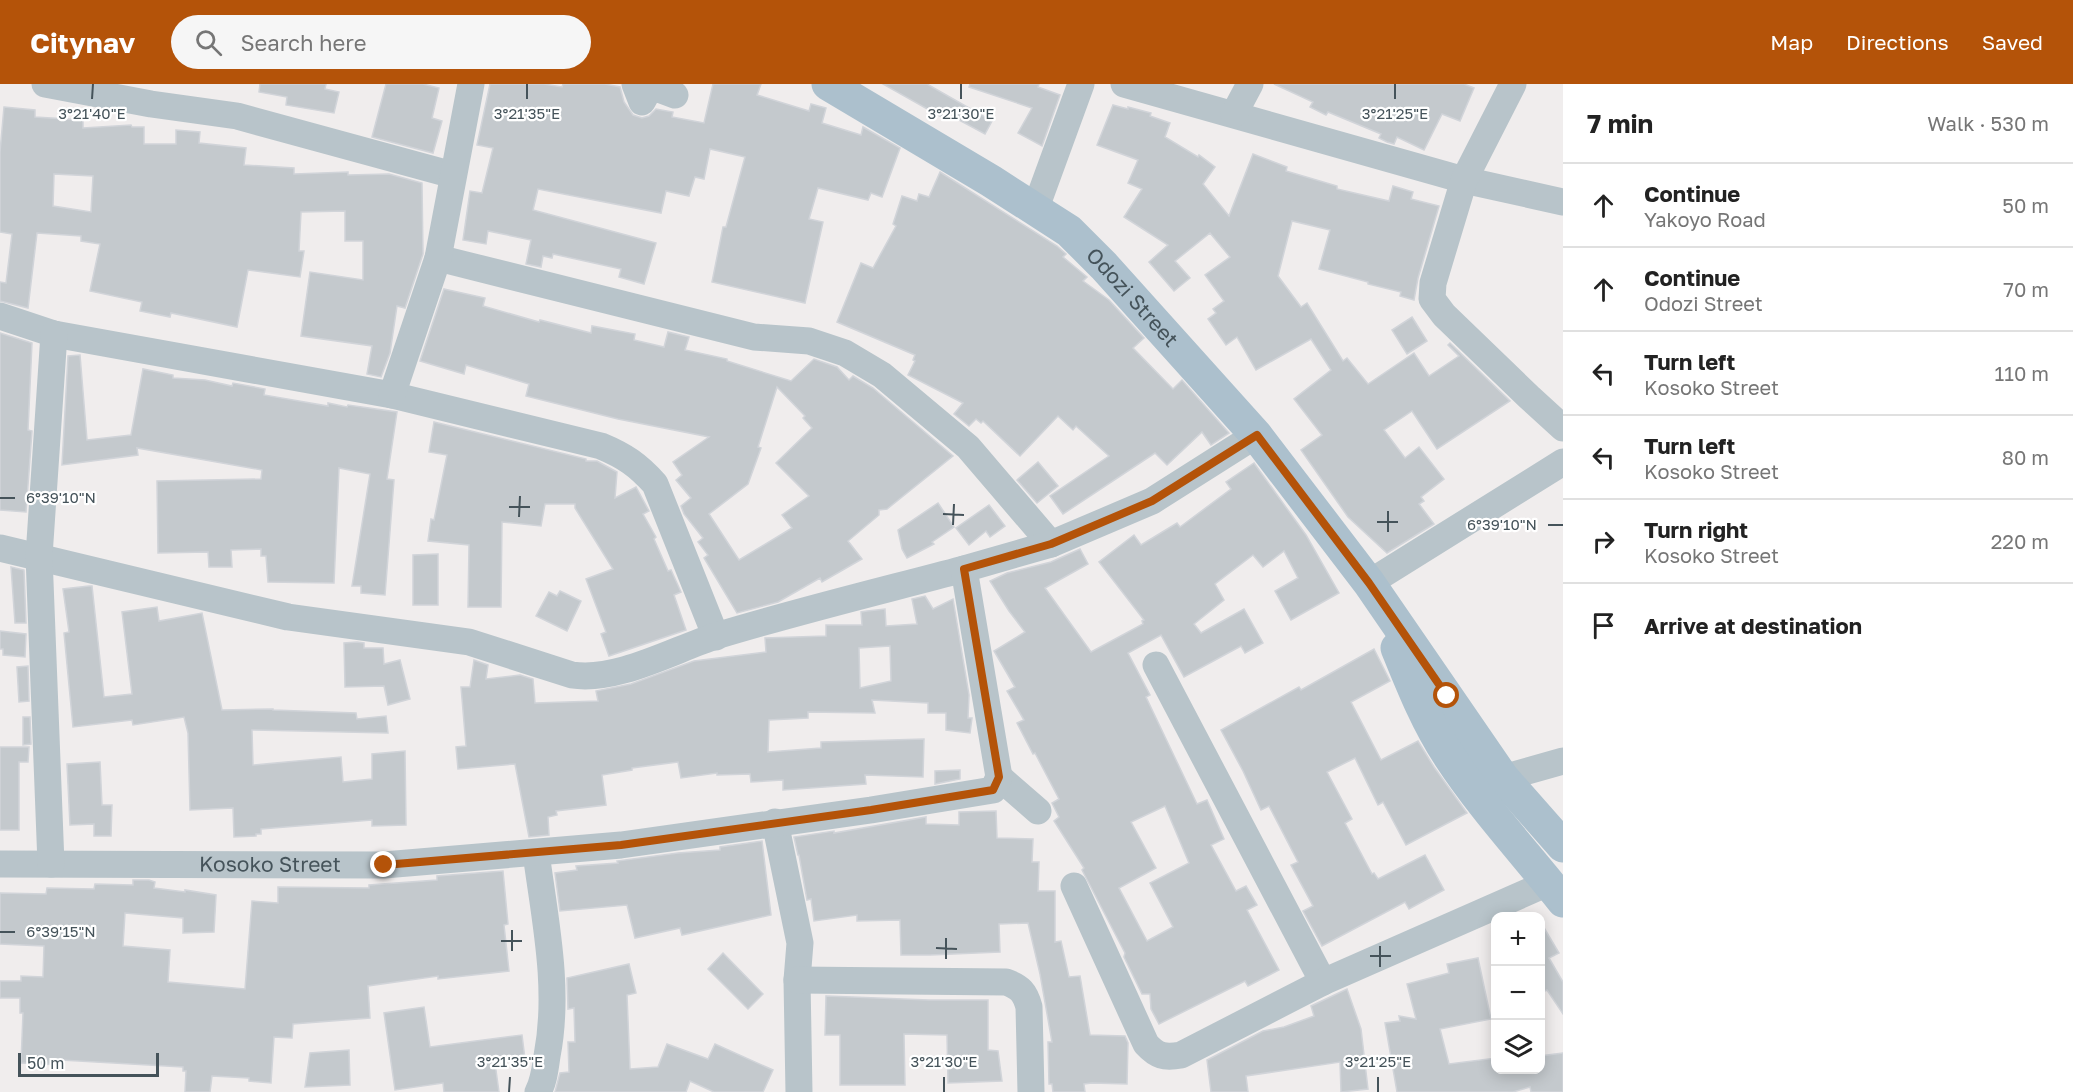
<!DOCTYPE html>
<html lang="en">
<head>
<meta charset="utf-8">
<style>
  :root { --surface:#fff; --page:#f6f6f6; --text:#222; --muted:#767676; --line:#e0e0e0; --accent:#b45309 }
  body { margin:0; font-family:"Golos Text",sans-serif; background:var(--page); color:var(--text) }
  .controls { position:absolute; right:18px; bottom:18px; display:grid; overflow:hidden; border-radius:12px; box-shadow:0 3px 15px #0003 }
  .controls button { width:54px; height:54px; display:grid; place-items:center; padding:0; border:0; border-bottom:2px solid var(--line); background:var(--surface); color:var(--text); font:30px sans-serif }
  .scale { position:absolute; left:18px; bottom:15px; width:141px; box-sizing:border-box; padding-left:6px; border:3px solid #45535a; border-top:0; font-size:16px; line-height:21px; white-space:nowrap; color:#45535a; -webkit-text-stroke:4px #fff; paint-order:stroke }
  .stop { position:absolute; width:18px; height:18px; margin:-14px; border:4px solid #b45309; border-radius:50%; background:#fff }
  .stop.end { background:#b45309; border-color:#fff; box-shadow:0 2px 6px #0008 }
  .list { margin:0; padding:0; list-style:none }
  h2 { display:flex; justify-content:space-between; align-items:center; height:78px; margin:0; padding:0 24px; font-size:26px }
  h2 small { font-size:20px; font-weight:400; color:var(--muted) }
  .list li { display:grid; grid-template-columns:39px 1fr auto; gap:18px; align-items:center; box-sizing:border-box; height:84px; padding:0 24px; border-top:2px solid var(--line) }
  .list b { display:block; font-size:22px; white-space:nowrap }
  .list p { margin:0; font-size:20px; white-space:nowrap; color:var(--muted) }
  .list em { font-size:20px; font-style:normal; color:var(--muted) }
  .icon { flex:none; width:33px; height:33px; fill:none; stroke:currentColor; stroke-width:2; stroke-linecap:round; stroke-linejoin:round }
  .map { position:relative; flex:none; width:1563px; height:1008px; overflow:hidden }
  header { display:flex; align-items:center; gap:36px; box-sizing:border-box; height:84px; padding:0 30px; background:var(--accent); color:#fff }
  header strong { font-size:28px }
  nav { display:flex; gap:33px; margin-inline-start:auto; font-size:21px }
  .search { width:420px; height:54px; background:var(--page); display:flex; align-items:center; gap:15px; box-sizing:border-box; padding:0 21px; border-radius:33px; color:var(--muted); font-size:22px }
  main { display:flex }
  aside { flex:1; background:var(--surface) }
  .map>svg:first-child { display:block }
  .building { fill:#c4c9cd; stroke:#d1d4d9; stroke-width:1.5; fill-rule:evenodd }
  .lines { fill:none; stroke-linecap:round; stroke-linejoin:round }
  .minor { stroke:#b8c4ca; stroke-width:27 }
  .major { stroke:#acc0cd; stroke-width:33 }
  .route { stroke:#b45309; stroke-width:8 }
  .ticks { fill:none; stroke:#45535a; stroke-width:2 }
  .labels { text-anchor:middle; stroke-width:4.5; stroke-linejoin:round; paint-order:stroke }
  .street-label { font-size:21px; fill:#45535a; stroke:#fff }
  .ticks-label { font-size:15px; text-anchor:middle; fill:#45535a; stroke:#fff; stroke-width:4.5; stroke-linejoin:round; paint-order:stroke }
</style>
</head>
<body>
<header>
<strong>Citynav</strong>
<div class="search"><svg class="icon" aria-label="search" viewBox="0 0 24 24"><circle cx="10" cy="10" r="6"/><path d="M15 15l6 6"/></svg>Search here</div>
<nav><a>Map</a><a>Directions</a><a>Saved</a></nav>
</header>
<main>
<div class="map">
<svg width="1563" height="1008" viewBox="0 0 1563 1008">
  <rect width="100%" height="100%" fill="#f0eded"/>
  <g class="building">
    <polygon points="260,0 326,0 325,5 339,8 334,29 286,21 287,13 259,8"/>
    <polygon points="386,0 423,0 439,4 432,34 442,37 433,69 372,53"/>
    <polygon points="490,0 544,0 562,3 563,0 605,0 620,3 624,18 633,31 642,34 649,32 656,25 673,28 672,33 704,39 713,0 761,0 757,11 809,27 811,20 826,24 822,39 861,51 863,43 900,64 882,113 871,109 868,116 818,104 809,135 823,138 805,219 712,198 723,143 726,143 745,73 710,65 704,95 695,93 689,112 666,107 661,129 538,105 533,126 656,159 644,200 619,193 621,185 553,170 552,174 543,172 541,183 526,180 531,156 488,147 486,160 463,156 470,107 482,109 493,64 477,61"/>
    <polygon points="883,0 927,0 992,37 985,50 948,30 945,35"/>
    <polygon points="970,0 1039,0 1038,3 1060,11 1042,62 1018,49 1032,24 969,3"/>
    <polygon points="1274,0 1464,0 1474,4 1460,37 1442,30 1424,66 1397,53 1394,60 1387,58 1379,54 1381,50 1328,28 1326,31 1310,23 1313,18"/>
    <polygon points="1113,21 1128,25 1128,23 1151,29 1150,32 1170,39 1165,53 1198,73 1199,71 1215,83 1203,100 1229,132 1253,70 1287,83 1286,87 1337,102 1337,105 1389,117 1393,102 1413,108 1411,115 1439,122 1418,194 1414,216 1400,212 1401,208 1368,200 1368,198 1319,185 1330,146 1292,137 1278,192 1301,223 1307,219 1343,277 1347,274 1368,300 1414,269 1429,292 1459,272 1448,261 1450,259 1510,317 1437,365 1412,327 1384,346 1405,374 1419,363 1444,395 1421,413 1424,417 1419,420 1434,440 1387,469 1348,433 1301,366 1322,351 1294,315 1331,286 1311,255 1256,286 1237,253 1226,261 1208,235 1216,229 1213,225 1224,217 1205,191 1230,173 1210,149 1175,177 1190,194 1174,207 1149,178 1168,161 1124,133 1142,105 1128,99 1138,76 1097,61"/>
    <path d="M4,23L35,26V33L83,36V44L131,41L132,43H144V60H176V46L200,48L199,59L246,64L244,81L294,84V90L348,88V91L389,90L422,99L423,170L405,224L397,222L390,269L381,293L367,290L372,262L301,252L310,188L363,196V157H345V127L301,128L299,167H304L300,193L248,186L237,243L171,229L170,233L140,227L142,218L90,207L100,160L81,157V152L37,149L28,224L0,217V198L6,199L12,150L0,148V68ZM54,90L93,92L91,128L53,122Z"/>
    <polygon points="940,88 1057,162 1066,170 1063,173 1087,193 1083,197 1109,216 1144,254 1133,264 1173,305 1182,296 1229,349 1211,361 1202,348 1167,381 1155,369 1063,430 1050,412 1109,372 1076,342 1073,346 1058,332 1020,372 983,337 981,339 976,335 969,342 954,330 963,319 908,291 915,277 913,276 915,271 837,238 861,179 873,184 896,142 893,140 902,112 917,117 919,110 929,113"/>
    <path d="M444,205L485,214L483,222L539,238L540,236L591,249L592,242L635,250L634,256L664,263L668,248L689,253L685,266L727,275V277L791,297L814,275L837,283L849,296L853,292L873,304L953,372L887,425L879,426V431L848,457L862,475L822,498L820,494L778,518L737,529L704,474L708,471L698,458L703,454L684,430L681,422L691,414L676,396L682,391L673,378L709,353L618,335L526,312L529,300L466,281L464,290L420,277ZM777,303L805,332L803,334L812,344L776,379L809,412L782,431L792,444L739,476L709,430L748,400L761,364L758,363Z"/>
    <polygon points="1412,233 1427,257 1407,270 1392,246"/>
    <polygon points="0,249 32,259 28,346 32,347 26,428 0,426"/>
    <polygon points="80,271 87,356 131,351 143,285 173,291 173,294 205,296 232,302 233,299 265,305 264,311 328,322 328,319 347,323 348,321 397,328 387,395 394,396 385,511 361,509 361,502 352,502 370,390 339,384 334,499 268,498 266,472 261,472 261,465 231,466 232,483 209,483 208,468 158,469 157,397 261,395 262,386 137,364 138,371 62,381 68,272"/>
    <polygon points="434,338 586,375 586,377 597,377 617,388 615,414 636,403 649,427 643,430 656,453 654,455 668,487 671,486 681,508 674,511 686,546 609,572 601,550 606,548 586,495 613,485 575,424 575,420 545,420 541,442 502,438 501,523 468,523 469,461 428,457 431,435 434,436 447,371 429,368"/>
    <polygon points="1038,378 1058,402 1037,419 1017,396"/>
    <path d="M1254,379L1306,451L1339,509L1291,536L1275,507L1298,494L1284,467L1263,483L1253,471L1215,500L1224,516L1194,540L1201,549L1244,525L1263,559L1245,569L1241,562L1184,593L1161,551L1128,569L1150,611L1146,613L1197,720L1207,716L1224,755L1211,761L1236,807L1246,802L1257,821L1247,826L1279,886L1248,902L1245,897L1159,940L1151,925L1150,910H1142L1124,873L1125,869L1082,786L1084,784L1054,737L1059,733L1052,719L1059,715L1035,669L1033,670L1017,639L1024,636L1007,607L1015,603L994,567L1025,548L1009,527L990,497L1007,489L1051,478L1080,465L1088,480L1045,504L1091,568L1143,540L1142,537L1144,536L1099,478L1134,451L1141,461L1177,439L1180,443L1231,405L1226,398ZM1165,722L1189,779L1150,799L1173,843L1147,857L1119,804L1156,784L1131,738Z"/>
    <polygon points="938,419 954,443 932,458 934,460 907,474 902,465 898,446"/>
    <polygon points="989,421 1005,442 990,453 986,447 969,461 956,444"/>
    <polygon points="438,470 438,521 413,521 413,471"/>
    <polygon points="11,483 24,486 26,539 15,539"/>
    <polygon points="89,502 92,502 104,613 132,610 122,528 157,523 159,537 202,529 222,626 273,625 273,626 356,629 357,635 386,632 388,649 252,646 253,681 341,673 343,698 372,695 372,670 405,667 406,741 372,742 372,736 261,745 261,750 256,750 256,752 234,753 233,724 190,726 188,649 184,633 133,641 132,636 73,643 64,549 69,548 63,505"/>
    <polygon points="560,507 581,517 567,547 536,532 549,508 557,512"/>
    <path d="M925,512L933,525L953,515L969,611L968,634H972L970,649L946,646V629H928V619L872,616L875,629L808,628V634L769,636L768,668L821,664V658L924,655L923,693L865,691L866,700L783,706V696L751,698L750,690L717,691V689L681,694L678,678L632,684V686L602,691L606,721L556,727L557,731L548,733L549,751L529,753L515,680L458,685L456,663L466,662L461,603H470L474,576L488,581L486,595L520,591L533,595L535,619L598,617L596,607L631,600L694,577L766,568L765,554L826,552V541H862L861,528L867,527L885,525L886,542L917,540L912,515ZM890,562L891,597L860,604L859,564Z"/>
    <polygon points="0,547 26,550 25,573 3,571 3,565 0,565"/>
    <polygon points="357,558 364,559 364,564 383,564 384,580 400,576 410,615 388,621 384,602 345,603 344,559"/>
    <polygon points="1374,565 1390,597 1351,618 1381,676 1418,657 1434,683 1467,729 1406,761 1383,718 1378,721 1355,674 1327,688 1352,735 1345,739 1372,790 1374,789 1378,795 1425,771 1444,806 1409,825 1405,818 1322,862 1303,827 1313,822 1291,781 1298,778 1269,722 1261,726 1243,687 1221,646 1299,603 1301,606"/>
    <polygon points="28,582 29,617 19,618 17,583"/>
    <polygon points="23,633 30,633 31,660 23,661"/>
    <polygon points="0,663 29,663 28,678 19,678 19,746 0,746"/>
    <polygon points="100,678 102,721 112,721 111,752 94,752 94,740 70,741 67,680"/>
    <polygon points="960,686 960,695 935,700 935,687"/>
    <polygon points="996,727 997,754 1033,755 1032,778 1039,778 1038,807 1055,807 1055,858 1061,857 1069,893 1080,892 1090,951 1125,952 1128,959 1127,1000 1092,999 1084,1000 1085,1008 1053,1008 1052,1000 1049,1000 1048,958 1052,958 1040,890 1028,839 999,840 1000,868 930,871 901,871 900,836 857,837 857,831 814,837 811,815 807,816 799,771 798,771 794,753 834,747 834,749 926,733 926,740 959,741 959,728"/>
    <polygon points="762,757 771,831 682,851 680,844 635,854 627,821 560,827 555,789 577,786 576,782 618,779 617,777 678,769 720,766 720,763"/>
    <polygon points="503,787 508,840 504,841 509,887 438,895 438,892 368,902 370,934 293,940 292,954 274,953 271,999 249,997 249,994 212,992 210,1008 185,1008 186,987 183,987 183,983 61,976 61,981 21,979 23,929 20,929 20,914 0,914 0,897 21,897 21,892 43,893 44,862 0,860 0,809 46,810 47,804 94,805 95,800 133,801 133,796 149,796 155,798 154,804 185,808 185,806 216,811 214,848 183,849 183,834 125,829 123,862 170,866 168,898 245,905 252,817 278,819 278,803 369,804 369,801 437,796 437,792"/>
    <polygon points="1540,837 1559,869 1549,874 1563,898 1563,930 1547,906 1540,909"/>
    <polygon points="723,869 763,910 748,925 708,885"/>
    <polygon points="1478,874 1491,935 1440,945 1449,980 1496,974 1496,986 1540,986 1540,972 1563,969 1563,1008 1531,1008 1530,1003 1513,1008 1397,1008 1385,939 1400,937 1399,932 1416,935 1407,900 1449,889 1447,880"/>
    <polygon points="629,880 636,909 627,911 630,985 658,983 667,960 708,975 715,960 773,986 763,1008 714,1008 690,997 686,1008 555,1008 560,989 569,988 568,958 575,958 574,924 568,925 567,894"/>
    <polygon points="1347,905 1361,945 1368,1005 1341,1008 1340,978 1246,992 1248,1008 1211,1008 1207,976 1263,947 1284,943 1314,932 1311,922"/>
    <polygon points="826,912 929,916 988,916 988,966 998,967 1002,997 948,999 947,951 904,950 905,1001 840,1001 840,951 825,951"/>
    <polygon points="424,923 430,963 522,951 525,975 495,979 499,1008 444,1008 443,999 395,1006 384,929"/>
    <polygon points="349,966 350,1001 305,1003 310,969"/>
  </g>
  <g class="lines">
    <g class="minor">
      <polyline points="45,0 151,20 237,32 453,91"/>
      <polyline points="635,0 642,18 651,2 675,11"/>
      <polyline points="1124,0 1464,96 1563,118"/>
      <polyline points="1513,0 1464,96 1433,199 1432,215 1444,231 1529,313 1563,344"/>
      <polyline points="1234,30 1250,0"/>
      <polyline points="1035,126 1081,0"/>
      <polyline points="438,174 754,253 809,257 845,269 882,291 968,363 1051,460"/>
      <path d="M0,232L54,250L392,311L601,362C625,372 638,381 655,400L716,553"/>
      <polyline points="392,311 438,174 471,0"/>
      <path d="M0,464L288,533L469,558L572,591C617,598 673,566 716,552C798,527 881,507 964,485"/>
      <polyline points="1369,499 1563,378"/>
      <polyline points="1156,581 1323,898"/>
      <polyline points="999,693 1038,727"/>
      <polyline points="1503,694 1563,677"/>
      <polyline points="775,738 800,859 797,896 799,1008"/>
      <path d="M536,769C545,836 560,905 547,972C545,985 544,997 538,1008"/>
      <path id="s1" d="M0,780L384,781L621,761L871,726L993,706L999,693L964,485L1051,460L1152,417L1256,351"/>
      <polyline points="51,780 39,472 54,250"/>
      <path d="M1074,802L1146,960C1157,972 1164,974 1181,971L1323,898L1548,799"/>
      <path d="M797,896L1006,898C1020,903 1025,908 1029,923L1031,1008"/>
    </g>
    <g class="major">
      <path id="s2" d="M828,0L991,97L1069,147L1104,182L1256,351L1369,499L1503,694L1563,762"/>
      <path d="M1397,564C1412,601 1427,639 1449,672C1483,724 1525,769 1563,817"/>
    </g>
  </g>
  <g class="lines">
    <polyline class="route" points="384,781 621,761 871,726 993,706 999,693 964,485 1051,460 1152,417 1257,351 1369,499 1447,612"/>
  </g>
  <path class="ticks" d="M92,15L93,0M527,15V0M961,15V0M1395,15V0M0,414H15M509,423H530M943,430L964,431M519,433L520,412M1377,438H1398M953,441L954,420M1548,441H1563M1388,448V427M0,848H15M501,857H522M936,864L957,865M512,867V846M1370,872H1391M946,875V854M1380,883V862M509,1008L510,993M944,1008V993M1378,1008V993"/>
  <g class="labels">
    <g class="street-label">
      <text dy="7" stroke="none"><textPath href="#s2" startOffset="374">Odozi Street</textPath></text>
      <text dy="7" stroke="none"><textPath href="#s1" startOffset="270">Kosoko Street</textPath></text>
    </g>
  </g>
  <g class="ticks-label">
    <text x="92" y="35">3°21'40"E</text>
    <text x="527" y="35">3°21'35"E</text>
    <text x="961" y="35">3°21'30"E</text>
    <text x="1395" y="35">3°21'25"E</text>
    <text x="61" y="419">6°39'10"N</text>
    <text x="1502" y="446">6°39'10"N</text>
    <text x="61" y="853">6°39'15"N</text>
    <text x="510" y="983">3°21'35"E</text>
    <text x="944" y="983">3°21'30"E</text>
    <text x="1378" y="983">3°21'25"E</text>
  </g>
</svg>
<div class="controls">
<button>+</button>
<button>−</button>
<button><svg class="icon" aria-label="layers" viewBox="0 0 24 24"><path d="M12 4l9 5-9 5-9-5zM3 14l9 5 9-5"/></svg></button>
</div>
<div class="scale">50 m</div>
<div class="stop" style="left:1447px;top:612px"></div>
<div class="stop end" style="left:384px;top:781px"></div>
</div>
<aside>
<h2>7 min<small>Walk · 530 m</small></h2>
<ul class="list">
<li><svg class="icon" aria-label="ahead" viewBox="0 0 24 24"><path d="M12 20V5M6 11l6-6 6 6"/></svg><div><b>Continue</b><p>Yakoyo Road</p></div><em>50 m</em></li>
<li><svg class="icon" aria-label="ahead" viewBox="0 0 24 24"><path d="M12 20V5M6 11l6-6 6 6"/></svg><div><b>Continue</b><p>Odozi Street</p></div><em>70 m</em></li>
<li><svg class="icon" aria-label="left" viewBox="0 0 24 24"><path d="M17 20v-9H6M10 6l-5 5 5 5"/></svg><div><b>Turn left</b><p>Kosoko Street</p></div><em>110 m</em></li>
<li><svg class="icon" aria-label="left" viewBox="0 0 24 24"><path d="M17 20v-9H6M10 6l-5 5 5 5"/></svg><div><b>Turn left</b><p>Kosoko Street</p></div><em>80 m</em></li>
<li><svg class="icon" aria-label="right" viewBox="0 0 24 24"><path d="M7 20v-9h11M14 6l5 5-5 5"/></svg><div><b>Turn right</b><p>Kosoko Street</p></div><em>220 m</em></li>
<li><svg class="icon" aria-label="arrive" viewBox="0 0 24 24"><path d="M6 21V4h12l-3 4 3 4H6"/></svg><div><b>Arrive at destination</b></div></li>
</ul>
</aside>
</main>
</body>
</html>
